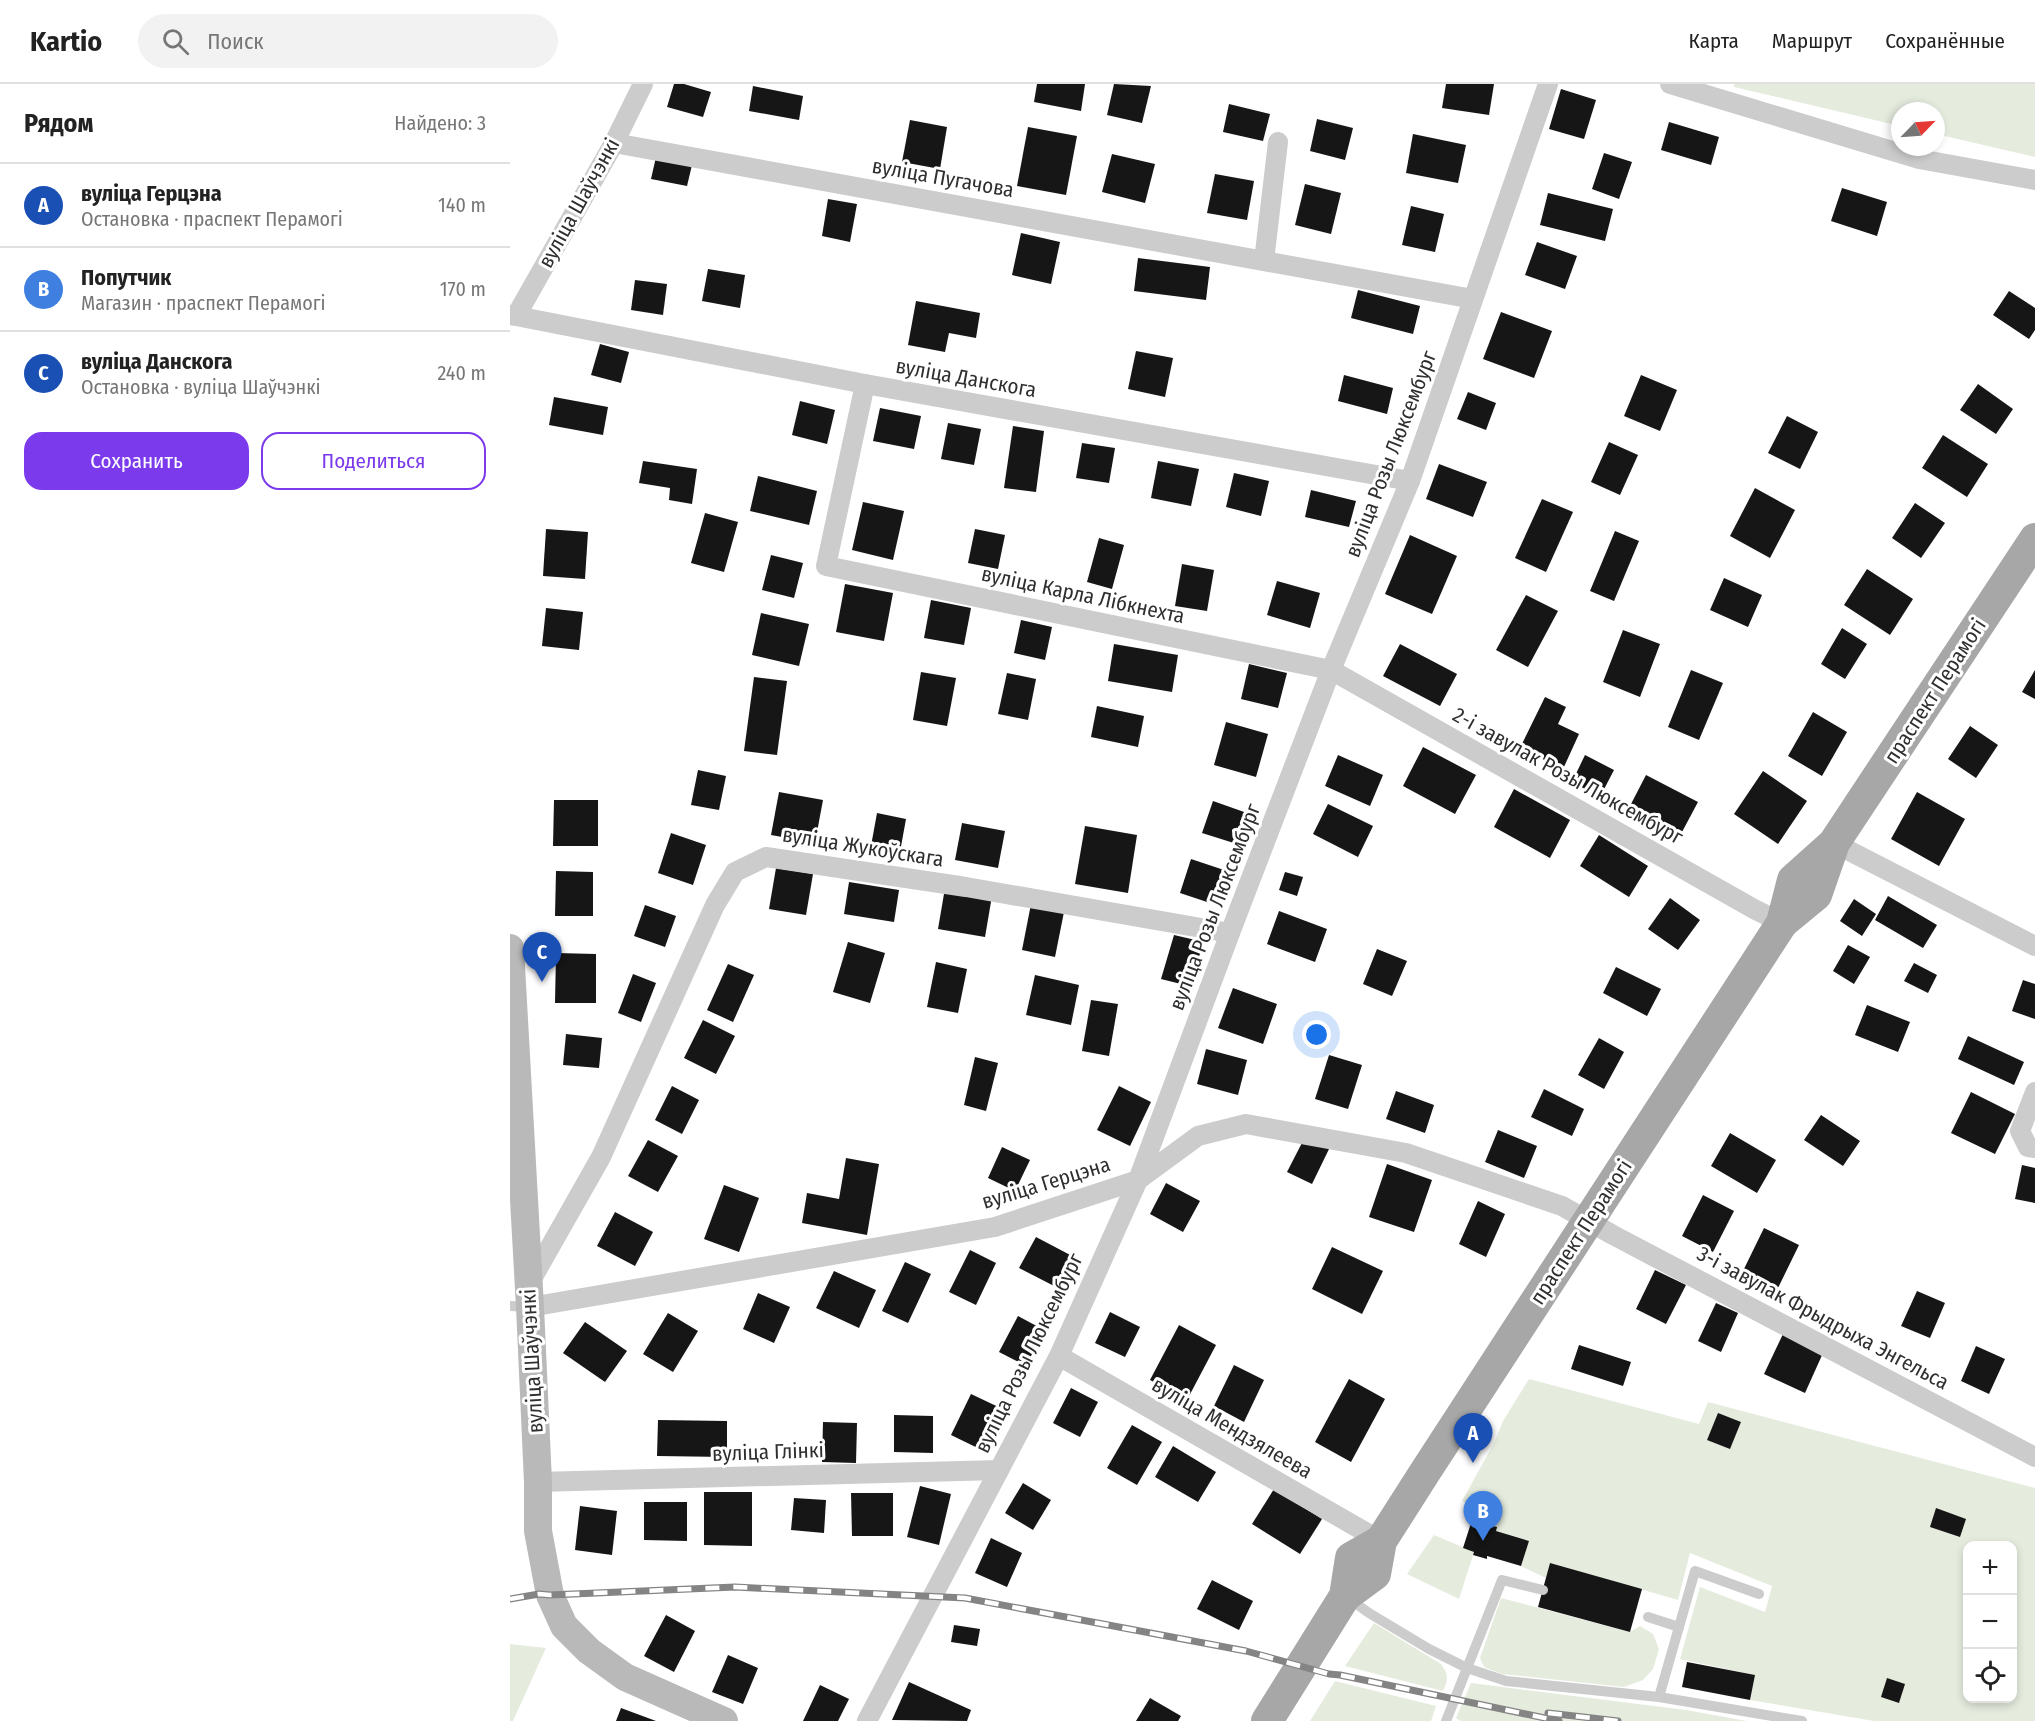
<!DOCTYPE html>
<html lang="ru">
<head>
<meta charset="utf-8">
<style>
  :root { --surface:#fff; --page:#f2f2f2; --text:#222; --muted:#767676; --line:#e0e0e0; --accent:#7c3aed }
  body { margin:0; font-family:"Fira Sans Condensed",sans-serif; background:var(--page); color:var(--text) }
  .controls { position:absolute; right:18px; bottom:18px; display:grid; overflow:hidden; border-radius:12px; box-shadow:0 3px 9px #0003 }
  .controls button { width:54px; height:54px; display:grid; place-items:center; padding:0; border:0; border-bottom:2px solid var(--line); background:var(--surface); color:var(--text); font:30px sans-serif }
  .compass { position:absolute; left:1381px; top:18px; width:54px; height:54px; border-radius:50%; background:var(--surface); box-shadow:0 3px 9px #0003; rotate:65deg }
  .you { position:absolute; left:807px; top:951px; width:21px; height:21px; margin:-15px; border:4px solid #fff; border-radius:50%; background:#1a73e8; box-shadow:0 0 0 9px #1a73e833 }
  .badge { display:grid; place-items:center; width:39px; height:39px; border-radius:50%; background:var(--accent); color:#fff; font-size:20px; font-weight:700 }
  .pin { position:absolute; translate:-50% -50px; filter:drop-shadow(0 2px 3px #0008) }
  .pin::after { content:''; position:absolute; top:32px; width:21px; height:18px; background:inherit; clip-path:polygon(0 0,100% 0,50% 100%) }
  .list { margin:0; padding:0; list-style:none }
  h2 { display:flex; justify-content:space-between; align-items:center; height:78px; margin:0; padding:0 24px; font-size:26px }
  h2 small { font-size:20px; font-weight:400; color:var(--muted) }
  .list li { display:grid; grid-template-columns:39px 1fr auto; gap:18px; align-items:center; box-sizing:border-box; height:84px; padding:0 24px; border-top:2px solid var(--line) }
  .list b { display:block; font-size:22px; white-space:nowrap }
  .list p { margin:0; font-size:20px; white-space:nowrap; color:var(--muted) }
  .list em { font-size:20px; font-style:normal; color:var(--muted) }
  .actions { display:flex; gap:12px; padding:18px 24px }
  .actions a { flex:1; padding:14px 0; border:2px solid var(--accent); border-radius:18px; text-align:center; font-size:21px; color:var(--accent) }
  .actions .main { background:var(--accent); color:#fff }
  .icon { flex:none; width:33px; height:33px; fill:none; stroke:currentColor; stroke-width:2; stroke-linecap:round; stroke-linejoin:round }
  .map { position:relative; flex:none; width:1525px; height:1637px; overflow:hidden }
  header { display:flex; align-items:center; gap:36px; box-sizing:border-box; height:84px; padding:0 30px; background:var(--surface); border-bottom:2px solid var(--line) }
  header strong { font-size:28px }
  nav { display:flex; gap:33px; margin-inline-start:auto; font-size:21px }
  .search { width:420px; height:54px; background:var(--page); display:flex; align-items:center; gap:15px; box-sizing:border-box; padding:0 21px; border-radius:33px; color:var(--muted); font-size:22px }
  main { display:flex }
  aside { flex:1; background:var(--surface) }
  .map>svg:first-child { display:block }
  .green { fill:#e5ecde; fill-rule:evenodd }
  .building { fill:#161616 }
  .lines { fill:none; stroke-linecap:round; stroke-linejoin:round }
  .service { stroke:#ccc; stroke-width:10 }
  .minor { stroke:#ccc; stroke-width:20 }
  .secondary { stroke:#b9b9b9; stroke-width:28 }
  .primary { stroke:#a7a7a7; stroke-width:32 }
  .rail-casing { stroke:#848484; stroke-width:7 }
  .rail { stroke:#fff; stroke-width:4.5; stroke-dasharray:14; stroke-linecap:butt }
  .labels { text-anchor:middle; stroke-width:6; stroke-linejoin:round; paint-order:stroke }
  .street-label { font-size:21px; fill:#2f2f2f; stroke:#fff }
</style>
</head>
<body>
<header>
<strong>Kartio</strong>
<div class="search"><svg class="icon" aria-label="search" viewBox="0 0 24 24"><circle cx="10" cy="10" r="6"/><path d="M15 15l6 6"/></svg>Поиск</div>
<nav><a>Карта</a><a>Маршрут</a><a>Сохранённые</a></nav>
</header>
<main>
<aside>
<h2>Рядом<small>Найдено: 3</small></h2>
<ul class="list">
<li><span class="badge" style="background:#1a4fb4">A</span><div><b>вуліца Герцэна</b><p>Остановка · праспект Перамогі</p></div><em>140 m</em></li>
<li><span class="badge" style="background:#3f7fe0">B</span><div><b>Попутчик</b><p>Магазин · праспект Перамогі</p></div><em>170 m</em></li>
<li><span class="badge" style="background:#1a4fb4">C</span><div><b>вуліца Данскога</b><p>Остановка · вуліца Шаўчэнкі</p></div><em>240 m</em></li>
</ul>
<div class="actions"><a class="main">Сохранить</a><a>Поделиться</a></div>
</aside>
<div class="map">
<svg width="1525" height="1637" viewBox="0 0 1525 1637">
  <rect width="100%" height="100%" fill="#fff"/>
  <g class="green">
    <polygon points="1224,0 1525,0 1525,73 1426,50 1426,27 1390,27 1390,42 1224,3"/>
    <path d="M1019,1295L1189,1340L1198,1318L1525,1404V1637H1364L1240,1616L1244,1591L1170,1575L1190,1503L1255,1528L1262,1502L1180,1469L1168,1516L1040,1479L1036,1494L1011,1482L1019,1457L986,1447V1433L952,1417L984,1359L993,1337ZM1458,1462H1502V1614H1458Z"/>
    <polygon points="924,1451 964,1468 949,1515 897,1490"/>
    <polygon points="991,1514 1120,1548 1130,1542 1143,1550 1149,1565 1143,1585 1133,1596 1114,1603 992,1590 974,1583 970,1574"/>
    <path d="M864,1539L931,1580C938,1590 939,1595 933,1607L835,1582Z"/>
    <polygon points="0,1560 36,1564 3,1637 0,1637"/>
    <polygon points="825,1597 926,1622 921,1637 800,1637"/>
    <polygon points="961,1599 1176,1626 1237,1637 950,1637 946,1634"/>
  </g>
  <g class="building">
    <polygon points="164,0 174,0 201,8 193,33 157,23"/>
    <polygon points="527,0 575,0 571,27 524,18"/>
    <polygon points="604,0 641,2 632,39 597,31"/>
    <polygon points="936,0 984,0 979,31 932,24"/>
    <polygon points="243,2 293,12 289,36 239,27"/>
    <polygon points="1051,5 1086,16 1074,55 1039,45"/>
    <polygon points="719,20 760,30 753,57 713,48"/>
    <polygon points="807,35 843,44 835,76 800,67"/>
    <polygon points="400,36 437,43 430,85 392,78"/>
    <polygon points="1159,38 1209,53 1201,81 1151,66"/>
    <polygon points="518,43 567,52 556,111 507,102"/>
    <polygon points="903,50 956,61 948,99 896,89"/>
    <polygon points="1094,69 1122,78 1109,115 1082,105"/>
    <polygon points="602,70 645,80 635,119 592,108"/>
    <polygon points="146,73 182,81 177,102 141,95"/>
    <polygon points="705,90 744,97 737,136 697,129"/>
    <polygon points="795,100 831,109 821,150 785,141"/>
    <polygon points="1332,104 1377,118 1367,152 1321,137"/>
    <polygon points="1038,109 1103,125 1095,157 1030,141"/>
    <polygon points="318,115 347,120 340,158 312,152"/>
    <polygon points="901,122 934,130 925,168 892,161"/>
    <polygon points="511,149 550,158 541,200 502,191"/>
    <polygon points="1027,158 1067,172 1055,205 1015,191"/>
    <polygon points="628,174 700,183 696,216 624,207"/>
    <polygon points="198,185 235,191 230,224 192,217"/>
    <polygon points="125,196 157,200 153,231 121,226"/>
    <polygon points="848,206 910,222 903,250 841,234"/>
    <polygon points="1499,207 1525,224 1525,246 1519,255 1483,231"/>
    <polygon points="406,217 470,229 466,254 439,249 435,268 398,261"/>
    <polygon points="991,228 1042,247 1024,294 973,275"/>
    <polygon points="90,260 119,268 111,299 81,291"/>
    <polygon points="626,267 663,274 655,313 618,305"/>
    <polygon points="834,291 883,304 877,330 828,317"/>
    <polygon points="1131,291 1167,306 1150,347 1114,332"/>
    <polygon points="1468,300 1503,325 1486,350 1450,326"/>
    <polygon points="958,308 986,319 976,346 947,335"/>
    <polygon points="44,313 98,323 93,351 39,341"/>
    <polygon points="290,317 325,326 317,360 282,351"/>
    <polygon points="370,324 411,332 404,365 363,357"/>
    <polygon points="1277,332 1308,348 1290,385 1258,369"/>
    <polygon points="438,339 471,345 464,381 431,375"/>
    <polygon points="503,342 534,347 526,408 494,404"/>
    <polygon points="1433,351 1478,380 1457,413 1412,384"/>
    <polygon points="1099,358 1128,371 1110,411 1081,398"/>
    <polygon points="572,359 605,364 599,399 566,394"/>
    <polygon points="133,377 187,385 182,420 159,416 160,404 129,399"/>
    <polygon points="648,377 689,385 681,422 641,414"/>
    <polygon points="929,380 977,398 963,433 916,415"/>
    <polygon points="724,389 759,397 751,432 716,423"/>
    <polygon points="248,392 307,407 299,441 240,427"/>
    <polygon points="1245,404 1285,426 1260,474 1220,452"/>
    <polygon points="801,406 846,417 839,443 795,433"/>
    <polygon points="1032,415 1063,428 1036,488 1005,474"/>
    <polygon points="353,418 394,427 383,476 342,466"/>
    <polygon points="1405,419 1435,439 1411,474 1382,454"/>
    <polygon points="195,429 228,438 214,488 181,479"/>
    <polygon points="36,445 78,448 75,495 33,492"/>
    <polygon points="465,445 495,451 488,485 458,479"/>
    <polygon points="1105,447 1129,457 1104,517 1080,507"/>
    <polygon points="900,451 947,472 922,530 875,510"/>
    <polygon points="589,454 614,461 602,505 577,498"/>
    <polygon points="261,471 293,479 284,514 252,506"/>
    <polygon points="672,480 704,486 697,527 665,522"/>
    <polygon points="1357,485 1403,515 1380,551 1334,521"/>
    <polygon points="1214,494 1252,511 1238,543 1200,526"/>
    <polygon points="767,497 810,509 800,544 757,531"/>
    <polygon points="335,500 383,509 374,557 326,548"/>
    <polygon points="1016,511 1048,527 1018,583 986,566"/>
    <polygon points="421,516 461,524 454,561 414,554"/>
    <polygon points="36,524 73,528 69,566 32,562"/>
    <polygon points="251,529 299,540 289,582 242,571"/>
    <polygon points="511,536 542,543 535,576 504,569"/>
    <polygon points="1332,544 1357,560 1335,595 1311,580"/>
    <polygon points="1113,546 1150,560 1130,613 1093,598"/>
    <polygon points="604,560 668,571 662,608 598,597"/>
    <polygon points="890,560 947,590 930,622 873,592"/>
    <polygon points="739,580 777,589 768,624 731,615"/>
    <polygon points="1181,586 1213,599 1189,656 1158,643"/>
    <polygon points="1525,586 1525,615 1512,608"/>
    <polygon points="411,588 446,594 437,642 403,636"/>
    <polygon points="497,589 526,595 518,636 488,630"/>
    <polygon points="244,593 277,597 267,671 234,667"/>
    <polygon points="1035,613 1056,623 1048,640 1069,650 1053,685 1010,664"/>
    <polygon points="587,622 634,632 628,663 581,653"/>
    <polygon points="1303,628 1337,648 1312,692 1278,672"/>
    <polygon points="716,638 758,650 746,693 704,681"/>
    <polygon points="1460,642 1488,661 1466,694 1438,675"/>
    <polygon points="913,663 966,691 945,730 893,702"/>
    <polygon points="828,671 873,691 860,722 815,702"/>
    <polygon points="1075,671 1104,686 1090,713 1062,698"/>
    <polygon points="188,686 216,692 209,726 181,721"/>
    <polygon points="1253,687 1297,717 1268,760 1224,730"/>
    <polygon points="1136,691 1188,718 1172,748 1120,722"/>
    <polygon points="1004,705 1060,736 1040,774 984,743"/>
    <polygon points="269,708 313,716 305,759 261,751"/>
    <polygon points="1407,708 1455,735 1429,782 1381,755"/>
    <polygon points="44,716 88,716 88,762 43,762"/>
    <polygon points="703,717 737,729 727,760 692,749"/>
    <polygon points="818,720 863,742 848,773 803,750"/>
    <polygon points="367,729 396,735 390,768 361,762"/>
    <polygon points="452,739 495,747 488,784 445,776"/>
    <polygon points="575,742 627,751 618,809 565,800"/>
    <polygon points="161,749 196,761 183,801 148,789"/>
    <polygon points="1089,751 1138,782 1119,813 1070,782"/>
    <polygon points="681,775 720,788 709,822 670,809"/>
    <polygon points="266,784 303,790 296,831 259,825"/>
    <polygon points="46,787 83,788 83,832 45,832"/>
    <polygon points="775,788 793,793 787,812 769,806"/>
    <polygon points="339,798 389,806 384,838 334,830"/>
    <polygon points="435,804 482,812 475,853 428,845"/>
    <polygon points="1378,812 1427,841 1413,864 1365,836"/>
    <polygon points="1160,814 1190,836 1168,866 1138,845"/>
    <polygon points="522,815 555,823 545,873 512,866"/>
    <polygon points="1344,815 1366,830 1352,852 1330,837"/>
    <polygon points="135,821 166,832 155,863 124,852"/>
    <polygon points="769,827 817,845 805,878 757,860"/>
    <polygon points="664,851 694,858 679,902 651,895"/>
    <polygon points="338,858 375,869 360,919 323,908"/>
    <polygon points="1338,861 1360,873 1344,900 1323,887"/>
    <polygon points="867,865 897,877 882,912 853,900"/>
    <polygon points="46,869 86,870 86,919 45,919"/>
    <polygon points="426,878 457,885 448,929 417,923"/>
    <polygon points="1404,879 1427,891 1418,909 1394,897"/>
    <polygon points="218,880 244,891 223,938 197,926"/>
    <polygon points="1106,883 1151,905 1137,932 1093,909"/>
    <polygon points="123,890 146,899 131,938 108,929"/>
    <polygon points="525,891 569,901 561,941 516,931"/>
    <polygon points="1513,896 1525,900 1525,935 1502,927"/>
    <polygon points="723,904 767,920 753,960 708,944"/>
    <polygon points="581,916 608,920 599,972 572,967"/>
    <polygon points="1357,921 1400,938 1388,968 1345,951"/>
    <polygon points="193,936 225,952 206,990 174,974"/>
    <polygon points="56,950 92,954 89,984 53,981"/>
    <polygon points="1458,952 1514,978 1504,1001 1448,975"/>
    <polygon points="1089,954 1114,968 1094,1005 1068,991"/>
    <polygon points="696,965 737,976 728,1011 687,1000"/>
    <polygon points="819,971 852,981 838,1025 805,1015"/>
    <polygon points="465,973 488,979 476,1027 454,1021"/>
    <polygon points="162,1002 189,1016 172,1050 145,1036"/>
    <polygon points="609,1002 641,1018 620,1062 587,1046"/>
    <polygon points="1034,1005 1074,1025 1062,1052 1021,1033"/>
    <polygon points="886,1007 924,1021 915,1049 876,1035"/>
    <polygon points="1461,1008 1505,1030 1485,1070 1441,1049"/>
    <polygon points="1311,1031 1350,1057 1333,1082 1294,1056"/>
    <polygon points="988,1046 1027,1062 1014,1094 975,1078"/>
    <polygon points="1220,1049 1266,1076 1247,1109 1201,1082"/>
    <polygon points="796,1051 820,1063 802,1100 777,1088"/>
    <polygon points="138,1056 168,1072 148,1108 118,1092"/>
    <polygon points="492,1063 520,1076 505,1107 478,1094"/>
    <polygon points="336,1074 369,1080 357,1151 292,1139 297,1109 329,1115"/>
    <polygon points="877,1080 922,1096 904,1148 859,1133"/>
    <polygon points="1512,1081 1525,1084 1525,1119 1505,1115"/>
    <polygon points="656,1099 690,1117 673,1148 640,1130"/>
    <polygon points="214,1101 249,1114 229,1168 194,1155"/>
    <polygon points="1193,1111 1224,1127 1203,1168 1172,1152"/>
    <polygon points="968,1117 995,1130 976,1173 949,1160"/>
    <polygon points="105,1128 143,1148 125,1182 87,1162"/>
    <polygon points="1254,1144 1289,1161 1267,1206 1232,1189"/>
    <polygon points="526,1153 564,1173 548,1204 509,1184"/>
    <polygon points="822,1163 873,1187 852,1230 802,1205"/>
    <polygon points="460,1166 486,1179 466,1221 439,1208"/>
    <polygon points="395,1178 421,1190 398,1239 372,1227"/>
    <polygon points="1145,1186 1176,1201 1156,1240 1126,1225"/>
    <polygon points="324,1187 366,1206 349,1244 306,1224"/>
    <polygon points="1407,1207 1435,1219 1420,1254 1391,1242"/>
    <polygon points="248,1209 280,1223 264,1259 233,1245"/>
    <polygon points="1206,1219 1228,1229 1211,1268 1188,1257"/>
    <polygon points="600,1228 630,1243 615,1273 585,1259"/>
    <polygon points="158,1229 188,1247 163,1288 133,1270"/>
    <polygon points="508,1232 534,1246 516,1282 489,1268"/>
    <polygon points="75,1238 117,1267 95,1298 53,1269"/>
    <polygon points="669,1241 706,1261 677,1316 640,1296"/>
    <polygon points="1273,1250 1313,1269 1295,1309 1254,1290"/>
    <polygon points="1069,1261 1121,1278 1113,1302 1061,1285"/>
    <polygon points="1466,1262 1495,1275 1479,1310 1451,1297"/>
    <polygon points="724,1281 754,1296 734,1338 704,1322"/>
    <polygon points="839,1295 875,1315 841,1378 805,1358"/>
    <polygon points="561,1304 588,1318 570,1353 543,1339"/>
    <polygon points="461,1310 499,1328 480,1370 441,1351"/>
    <polygon points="1208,1329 1231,1338 1220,1365 1197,1356"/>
    <polygon points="384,1331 423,1332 423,1369 384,1368"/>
    <polygon points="148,1336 217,1337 217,1373 147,1372"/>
    <polygon points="313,1338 347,1339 346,1379 312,1378"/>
    <polygon points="622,1341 652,1358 627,1401 597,1384"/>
    <polygon points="663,1362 706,1388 688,1418 645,1393"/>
    <polygon points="513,1399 541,1416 523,1446 495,1429"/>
    <polygon points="410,1402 441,1410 429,1461 397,1453"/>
    <polygon points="764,1405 812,1435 790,1470 742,1440"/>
    <polygon points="194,1408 242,1408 242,1462 194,1461"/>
    <polygon points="341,1409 383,1409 383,1452 342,1452"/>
    <polygon points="284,1414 316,1416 314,1449 281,1446"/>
    <polygon points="134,1418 177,1418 177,1457 134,1456"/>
    <polygon points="70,1422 107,1427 102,1471 65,1466"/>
    <polygon points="1426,1424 1456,1435 1450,1453 1420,1443"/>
    <polygon points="961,1439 972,1442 973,1439 987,1443 986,1447 1019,1457 1011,1482 977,1472 977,1475 963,1471 964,1468 953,1464"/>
    <polygon points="481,1454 512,1469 497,1503 465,1489"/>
    <polygon points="1040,1479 1132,1505 1120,1548 1028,1523"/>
    <polygon points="702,1496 743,1517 729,1546 687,1525"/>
    <polygon points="156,1531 185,1547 164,1588 134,1572"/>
    <polygon points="444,1541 470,1545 467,1562 441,1558"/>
    <polygon points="218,1571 248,1584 233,1620 202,1608"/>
    <polygon points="1177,1578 1245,1591 1240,1616 1172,1603"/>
    <polygon points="1377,1594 1395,1600 1389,1619 1371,1613"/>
    <polygon points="399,1598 461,1626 457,1637 382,1636"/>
    <polygon points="310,1601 339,1615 328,1637 293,1637"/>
    <polygon points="640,1614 671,1632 668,1637 626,1637"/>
    <polygon points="111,1624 146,1637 106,1637"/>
  </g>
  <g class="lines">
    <g class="service">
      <polyline points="0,1222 19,1223"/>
      <polyline points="838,1514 859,1529 919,1565 957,1584 996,1597 1149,1613 1292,1637"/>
      <polyline points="1138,1533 1169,1543"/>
      <polyline points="1149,1613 1185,1487 1249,1510"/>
      <polyline points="936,1637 992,1496 1033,1506"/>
    </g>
    <g class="minor">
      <polyline points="1160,0 1409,75 1525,96"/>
      <polyline points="104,59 963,215"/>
      <polyline points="754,177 768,58"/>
      <polyline points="0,231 6,232 104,59 133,0"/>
      <polyline points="6,232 355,300 900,397"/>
      <polyline points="355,300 316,482 821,586 1244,825 1272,839"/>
      <polyline points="1324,759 1525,862"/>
      <polyline points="1525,1008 1510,1047 1518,1063 1525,1064"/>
      <polyline points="19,1200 91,1073 205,821 225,788 256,773 456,803 720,849"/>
      <polyline points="20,1223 485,1143 628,1096 688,1052 736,1040 896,1069 1052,1122 1103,1151 1525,1373"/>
      <polyline points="549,1272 871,1457"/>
      <polyline points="28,1398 489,1386"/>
      <polyline points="357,1637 549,1272 628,1096 720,849 821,586 900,397 1038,0"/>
    </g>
    <polyline class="secondary" points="0,864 20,1223 28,1398 28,1447 40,1511 54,1542 79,1567 115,1593 214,1637"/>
    <g class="primary">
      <polyline points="1272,839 1283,796 1321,762"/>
      <polyline points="835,1512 865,1490 871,1457 915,1388 1272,839 1306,811 1324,759 1525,455"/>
      <polyline points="757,1637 835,1512 841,1474 871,1457"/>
    </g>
    <defs>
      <g id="rail">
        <polyline points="0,1515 29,1510 40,1511 225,1503 455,1514 736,1567 819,1590 830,1591 1049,1637"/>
        <polyline points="1038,1629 1108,1637"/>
      </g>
    </defs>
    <use href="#rail" class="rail-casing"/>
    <use href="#rail" class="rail"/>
  </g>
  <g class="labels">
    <g class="street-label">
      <text transform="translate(433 94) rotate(10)" y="7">вуліца Пугачова</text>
      <text transform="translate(69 119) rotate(-61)" y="7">вуліца Шаўчэнкі</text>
      <text transform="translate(456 294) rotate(10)" y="7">вуліца Данскога</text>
      <text transform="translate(881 370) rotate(-69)" y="7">вуліца Розы Люксембург</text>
      <text transform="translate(573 511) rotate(12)" y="7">вуліца Карла Лібкнехта</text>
      <text transform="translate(1425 607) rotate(-57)" y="7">праспект Перамогі</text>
      <text transform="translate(1058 692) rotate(29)" y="7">2-і завулак Розы Люксембург</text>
      <text transform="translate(353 763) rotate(9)" y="7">вуліца Жукоўскага</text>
      <text transform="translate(705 823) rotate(-69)" y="7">вуліца Розы Люксембург</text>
      <text transform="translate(536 1099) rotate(-17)" y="7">вуліца Герцэна</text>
      <text transform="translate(1071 1148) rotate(-57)" y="7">праспект Перамогі</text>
      <text transform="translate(1313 1234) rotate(28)" y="7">3-і завулак Фрыдрыха Энгельса</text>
      <text transform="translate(519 1269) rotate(-64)" y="7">вуліца Розы Люксембург</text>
      <text transform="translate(22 1277) rotate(-93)" y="7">вуліца Шаўчэнкі</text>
      <text transform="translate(722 1344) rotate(30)" y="7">вуліца Мендзялеева</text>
      <text transform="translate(258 1368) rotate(-2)" y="7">вуліца Глінкі</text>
    </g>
  </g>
</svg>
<div class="controls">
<button>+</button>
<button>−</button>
<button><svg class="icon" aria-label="locate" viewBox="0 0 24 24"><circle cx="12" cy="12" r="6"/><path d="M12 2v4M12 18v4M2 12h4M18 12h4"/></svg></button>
</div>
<svg class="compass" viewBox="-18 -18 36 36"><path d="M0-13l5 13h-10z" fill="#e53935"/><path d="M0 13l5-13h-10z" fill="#767676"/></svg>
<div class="you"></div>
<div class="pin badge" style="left:963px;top:1379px;background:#1a4fb4">A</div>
<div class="pin badge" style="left:973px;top:1457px;background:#3f7fe0">B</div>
<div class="pin badge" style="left:32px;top:898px;background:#1a4fb4">C</div>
</div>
</main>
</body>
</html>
